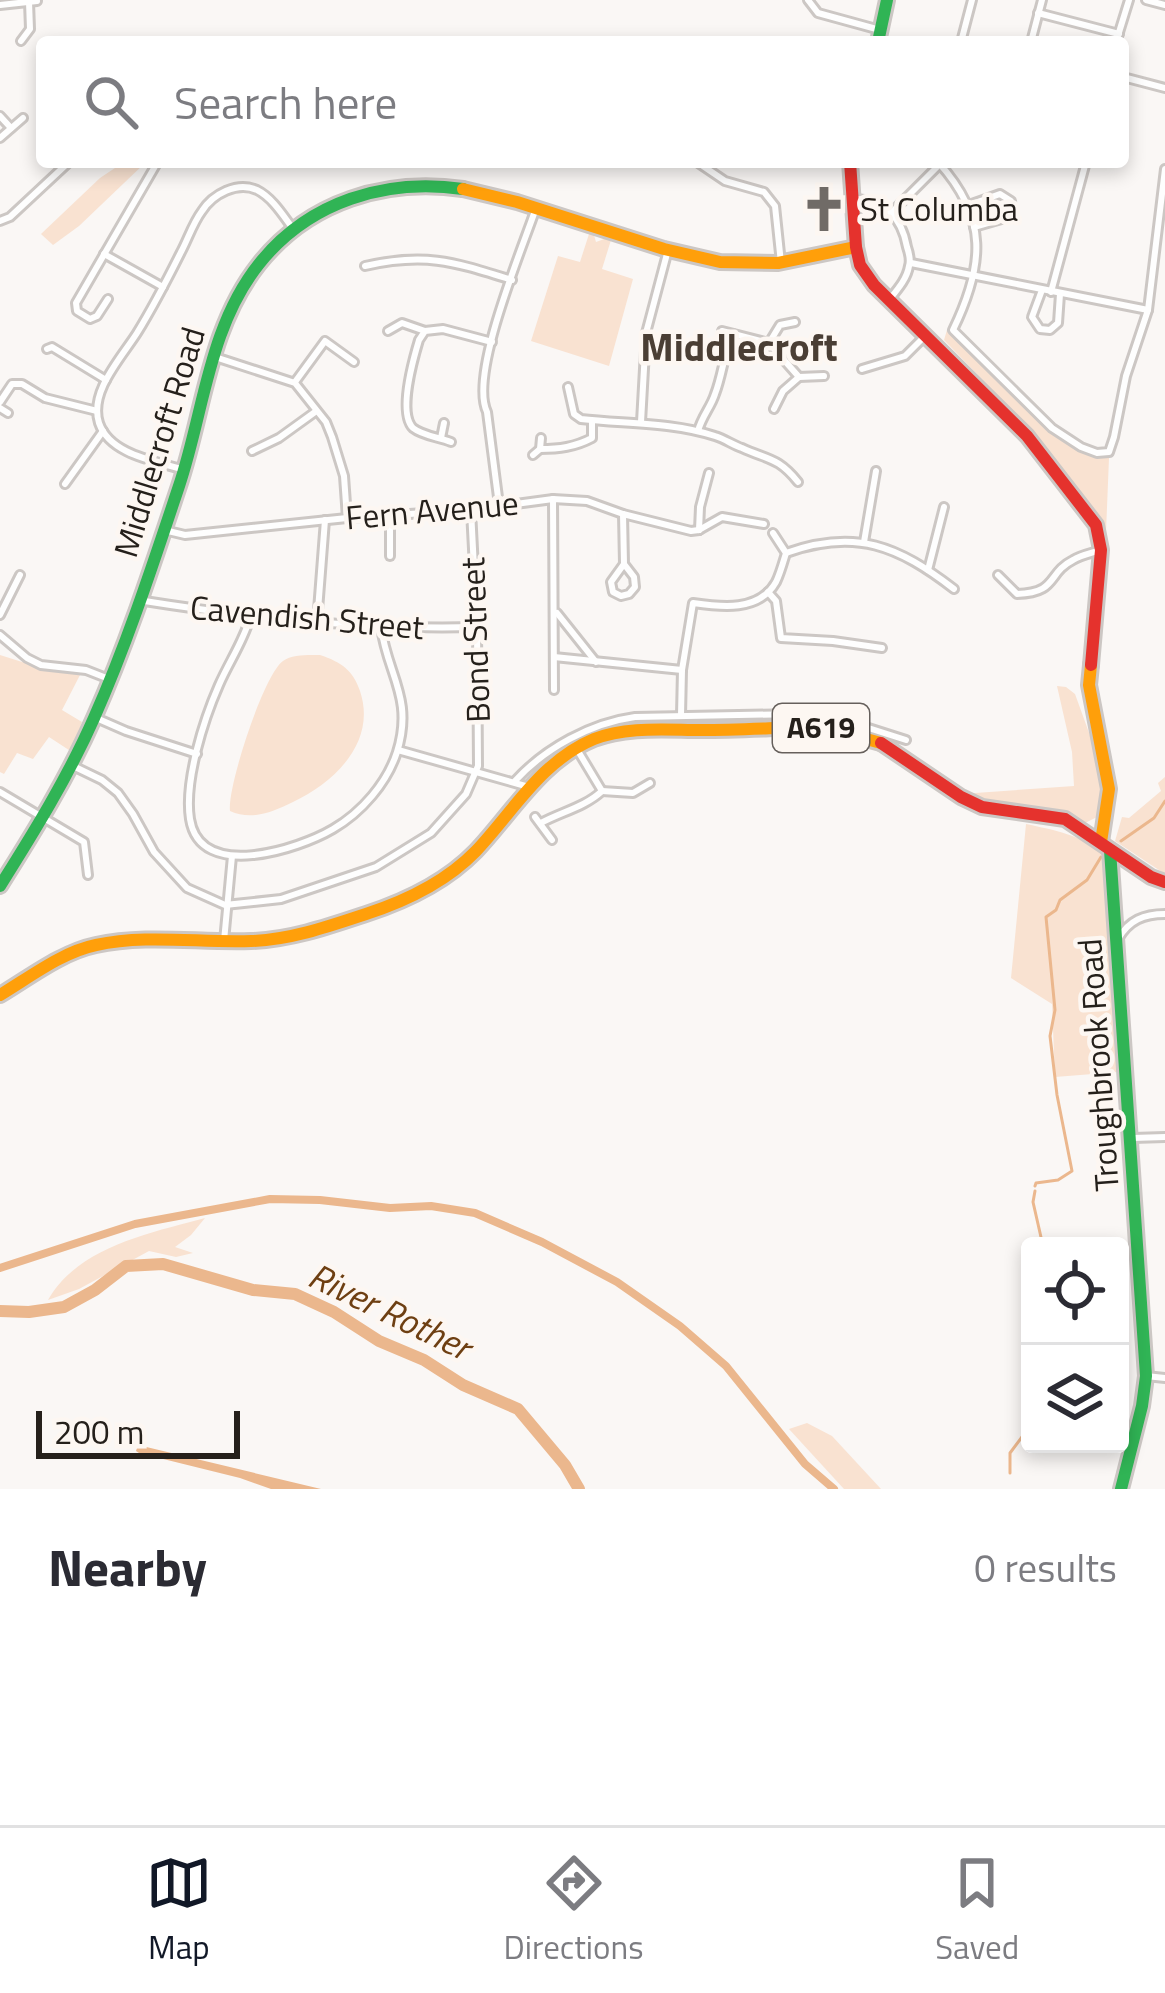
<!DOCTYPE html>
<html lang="en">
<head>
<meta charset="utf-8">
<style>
  :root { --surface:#fff; --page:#f2f2f3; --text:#2b2b33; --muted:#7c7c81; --line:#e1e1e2; --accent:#111827 }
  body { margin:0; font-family:"Titillium Web",sans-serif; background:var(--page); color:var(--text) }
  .controls { position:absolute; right:36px; bottom:36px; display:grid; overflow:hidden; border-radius:12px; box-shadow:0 6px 18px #0003 }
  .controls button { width:108px; height:108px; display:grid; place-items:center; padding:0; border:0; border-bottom:3px solid var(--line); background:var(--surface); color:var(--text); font:60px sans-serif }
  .scale { position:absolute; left:36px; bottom:30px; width:204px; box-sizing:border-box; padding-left:12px; border:6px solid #25201b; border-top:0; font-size:33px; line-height:42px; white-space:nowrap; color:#25201b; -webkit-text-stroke:9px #fdf7f2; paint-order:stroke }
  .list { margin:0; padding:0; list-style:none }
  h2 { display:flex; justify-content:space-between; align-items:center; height:156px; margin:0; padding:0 48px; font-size:51px }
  h2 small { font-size:39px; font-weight:400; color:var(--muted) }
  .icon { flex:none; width:66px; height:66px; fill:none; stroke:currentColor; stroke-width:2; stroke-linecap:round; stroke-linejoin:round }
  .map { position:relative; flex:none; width:1165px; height:1489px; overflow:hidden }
  .search { position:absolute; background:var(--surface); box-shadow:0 6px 18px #0003; left:36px; right:36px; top:36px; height:132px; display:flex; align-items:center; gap:30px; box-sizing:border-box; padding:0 42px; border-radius:12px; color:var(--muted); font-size:45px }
  .sheet { height:336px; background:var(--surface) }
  nav { display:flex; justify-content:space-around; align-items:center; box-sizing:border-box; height:168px; border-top:3px solid var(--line); background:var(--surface); font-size:33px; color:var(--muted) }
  nav a { display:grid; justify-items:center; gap:6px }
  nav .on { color:var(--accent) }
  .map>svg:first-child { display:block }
  .green { fill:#f9e2d1 }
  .water { fill:#ebb78d }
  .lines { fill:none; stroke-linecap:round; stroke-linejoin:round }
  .stream { stroke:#ebb78d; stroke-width:3 }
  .canal { stroke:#ebb78d; stroke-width:8 }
  .river { stroke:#ebb78d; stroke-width:12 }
  .street-casing { stroke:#ccc7c4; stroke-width:12 }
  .fast-casing { stroke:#ccc7c4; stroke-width:18 }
  .slow-casing { stroke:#ccc7c4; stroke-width:18 }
  .jam-casing { stroke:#ccc7c4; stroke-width:18 }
  .street { stroke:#fefefe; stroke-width:6 }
  .fast { stroke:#30b455; stroke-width:12 }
  .slow { stroke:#ff9f0a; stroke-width:12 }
  .jam { stroke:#e5322d; stroke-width:12 }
  .labels { text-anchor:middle; stroke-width:9; stroke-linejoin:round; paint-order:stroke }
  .shield { fill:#fdf7f2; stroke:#66605c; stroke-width:3 }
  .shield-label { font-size:30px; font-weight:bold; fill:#25201b }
  .poi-label { font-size:33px; fill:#25201b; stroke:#fdf7f2; text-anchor:start }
  .street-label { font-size:33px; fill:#25201b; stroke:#fdf7f2 }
  .water-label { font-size:36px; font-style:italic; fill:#6e3f12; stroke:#fdf7f2 }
  .quarter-label { font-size:39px; font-weight:bold; fill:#4a3e34; stroke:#fdf7f2 }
</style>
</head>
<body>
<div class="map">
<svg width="1165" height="1489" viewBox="0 0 1165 1489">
  <rect width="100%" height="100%" fill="#faf7f5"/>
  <g class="green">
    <polygon points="124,162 146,162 79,226 53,245 41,234 100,178"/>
    <polygon points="589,234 594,235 596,242 607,238 611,240 602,269 633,279 609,366 531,341 558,256 580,262"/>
    <path d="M947,330C981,363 1063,458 1109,458L1106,532L1011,409L944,340Z"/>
    <polygon points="0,655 38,667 80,675 62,710 82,722 72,752 49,737 33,759 17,753 4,774 0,772"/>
    <path d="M320,655C341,662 353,670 360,691C377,742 335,782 293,802C273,812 251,821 230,811C227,787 264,674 283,661C292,654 309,655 320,655Z"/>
    <polygon points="1057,686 1066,687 1075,694 1105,777 1097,817 1085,823 1056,813 961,794 1074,786 1072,752"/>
    <polygon points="1165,777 1165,874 1115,841 1122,817 1129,818 1161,791 1158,783"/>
    <path d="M1026,824C1053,830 1085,835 1104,856L1118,1072L1055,1077L1052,1004L1011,978Z"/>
    <path d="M205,1218L191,1235L175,1247L193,1253L176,1257L149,1251L79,1289L48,1300C78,1247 150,1233 205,1218Z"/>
    <polygon points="807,1423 832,1436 881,1489 844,1489 789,1429"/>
  </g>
  <polygon class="water" points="138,1445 321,1489 271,1489 240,1478 139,1453 136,1451"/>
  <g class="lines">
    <g class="stream">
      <polyline points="1121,841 1154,818 1165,801"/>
      <polyline points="1035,1186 1036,1183 1058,1180 1072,1171 1057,1095 1050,1036 1055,1010 1046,917 1056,910 1060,900 1087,880 1101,857"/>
      <polyline points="1035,1191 1033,1202 1043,1246"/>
      <polyline points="1010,1473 1010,1453 1030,1426"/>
    </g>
    <polyline class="canal" points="0,1268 135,1224 270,1199 320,1200 390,1208 431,1206 475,1213 542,1242 617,1282 680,1326 726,1366 805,1464 834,1489"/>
    <polyline class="river" points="0,1311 29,1312 64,1307 95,1290 126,1266 163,1264 253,1290 295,1294 334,1312 379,1341 424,1360 463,1385 518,1409 565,1465 579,1489"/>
    <defs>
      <g id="street">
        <polyline points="808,0 818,13 880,30"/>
        <polyline points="1146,0 1165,5"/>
        <polyline points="0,5 37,1"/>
        <polyline points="1038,13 1119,34"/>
        <polyline points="21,41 30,29 29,2"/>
        <polyline points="961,42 972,0"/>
        <polyline points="1031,42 1042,0"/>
        <polyline points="1116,42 1129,0"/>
        <polyline points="1123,77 1165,88"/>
        <polyline points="0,116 11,128"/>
        <polyline points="0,138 23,118"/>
        <polyline points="697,162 725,181 764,192 775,206 781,263"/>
        <path d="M938,162C989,218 984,266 953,330L1052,428L1081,447L1097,453L1109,452L1114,437L1126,376L1148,310L1165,169"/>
        <path d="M853,199C884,199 902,218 907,247C909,253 911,260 909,266C907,279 897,290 889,300"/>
        <polyline points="969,205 1000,194 1011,201 1012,209 1005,218 974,227"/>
        <polyline points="892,212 939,165"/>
        <polyline points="0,221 10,217 69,162"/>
        <polyline points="104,254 163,287"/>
        <polyline points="911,263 1148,310"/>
        <path d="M365,266C426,252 454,262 512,280"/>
        <polyline points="1042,290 1032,317 1040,329 1050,330 1058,323 1060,294"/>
        <polyline points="1051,292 1086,162"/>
        <polyline points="108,299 97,316 90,319 77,311 76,303 157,163"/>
        <polyline points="388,331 402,323 425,331"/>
        <polyline points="722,331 769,343 799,377 783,391 774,409"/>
        <polyline points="769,343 780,325 795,322"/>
        <polyline points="47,349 52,347 106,380"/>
        <polyline points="212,356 295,383 326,422 332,437 344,476 347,518"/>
        <polyline points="862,369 905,356 926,335"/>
        <polyline points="799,377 824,376"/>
        <polyline points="295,382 325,341 354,362"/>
        <path d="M568,387L574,414L581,419C626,424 672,422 715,436C725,439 733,445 742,448C768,460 778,457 798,482"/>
        <polyline points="0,402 12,384 22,384 45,398 97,411"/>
        <polyline points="0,408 8,413"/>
        <polyline points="641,422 646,333 668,250"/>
        <path d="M698,431C702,416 711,407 715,394C723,373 723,356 733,334"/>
        <polyline points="441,438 444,423"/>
        <path d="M451,442C439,437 423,436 413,428C398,413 413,360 419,340L425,331L443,329L492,342"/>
        <path d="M540,449C559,449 575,447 592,438V421"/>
        <polyline points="252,451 279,438 315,412"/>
        <polyline points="533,455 540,449 541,438"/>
        <path d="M184,470C156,461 110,455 99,423C89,392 121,358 137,333C153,307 167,280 181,252C188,239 193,223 202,211C213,194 237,181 257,190C273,198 284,217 294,230"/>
        <polyline points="65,484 103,431"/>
        <polyline points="553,499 554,690"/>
        <path d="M499,505L487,412C469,375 521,252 536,208"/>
        <polyline points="623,514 624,564 634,577 635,587 629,594 621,596 613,592 611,582 624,564"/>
        <polyline points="390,517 390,556"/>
        <polyline points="164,530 185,535 347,518 471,510 553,499 587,501 623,514 691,531 699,530"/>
        <polyline points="699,530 722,517 764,524"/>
        <polyline points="699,530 700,507 709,473"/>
        <polyline points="864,542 876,471"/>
        <path d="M786,553C856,528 898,546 954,589"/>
        <polyline points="928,570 944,507"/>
        <path d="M998,575L1017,594C1058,593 1047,573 1073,560C1081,555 1092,553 1101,550"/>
        <polyline points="768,592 776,601 781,638 833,641 882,648"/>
        <path d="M138,600C251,618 363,630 477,627"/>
        <polyline points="557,613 596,662"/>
        <polyline points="0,615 20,575"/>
        <path d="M250,618C243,642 229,662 219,685C204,719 184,781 190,819C200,882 299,849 333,829C362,812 387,783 397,752C414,698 387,674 381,627"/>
        <polyline points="317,623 325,520"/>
        <polyline points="0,635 27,658 41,665 86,670 109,679"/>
        <polyline points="554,657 682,670"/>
        <path d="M681,715L682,670L693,603C721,607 759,612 776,582C780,574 783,563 786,553L773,533"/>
        <polyline points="94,717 126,731 197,754"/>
        <polyline points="398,750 529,787"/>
        <polyline points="578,751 602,791"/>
        <polyline points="71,765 102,780 118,793 133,814 154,852 187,888 225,905 281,899 376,867 431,833 466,794 478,766 477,627 471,510"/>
        <path d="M515,781C545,748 591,723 635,717L797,714L834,717L906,740"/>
        <polyline points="602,791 633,793 650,783"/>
        <polyline points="0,792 84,842 88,875"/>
        <polyline points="535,817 552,840"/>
        <path d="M541,823C561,812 585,807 602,791"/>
        <path d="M1118,939C1129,920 1144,914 1165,914"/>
        <polyline points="224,941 232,856"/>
        <polyline points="1133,1138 1165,1137"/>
        <polyline points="1146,1376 1165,1378"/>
      </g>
      <g id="fast">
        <polyline points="878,42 887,0"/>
        <polyline points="1110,850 1146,1376 1142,1406 1121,1489"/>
        <path d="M0,886C34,832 68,777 94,718C127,644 153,564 179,486C204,412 208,328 259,264C309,201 386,178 463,189"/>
      </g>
      <g id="slow">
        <polyline points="463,189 517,202 664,249 720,262 778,263 856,247"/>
        <polyline points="1091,665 1089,685 1109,789 1101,842"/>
        <path d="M0,995C30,977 62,952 96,945C146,934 200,943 251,941C290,940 330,926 366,914C406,901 446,882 476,851C513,812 541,761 594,739C627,726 666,730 702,730C735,730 769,728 802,727L825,728L881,743"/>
      </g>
      <g id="jam">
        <polyline points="850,162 856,247 860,265 874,285 1027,436 1096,525 1101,550 1091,665"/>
        <polyline points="881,743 961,797 982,807 1065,819 1151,877 1165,882"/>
      </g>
    </defs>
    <use href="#street" class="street-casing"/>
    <use href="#fast" class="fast-casing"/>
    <use href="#slow" class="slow-casing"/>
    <use href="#jam" class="jam-casing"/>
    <use href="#street" class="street"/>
    <use href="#fast" class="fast"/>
    <use href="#slow" class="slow"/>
    <use href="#jam" class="jam"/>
  </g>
  <defs>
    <symbol id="church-bare" viewBox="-9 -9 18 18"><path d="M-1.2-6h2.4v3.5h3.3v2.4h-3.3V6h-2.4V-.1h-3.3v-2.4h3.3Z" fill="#706b67" stroke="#fdf7f2" stroke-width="2.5" paint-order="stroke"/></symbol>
  </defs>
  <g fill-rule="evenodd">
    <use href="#church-bare" x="791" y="176" width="66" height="66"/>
  </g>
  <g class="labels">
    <rect class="shield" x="773" y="704" width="96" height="48" rx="9"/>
    <g class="shield-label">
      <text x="821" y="738">A619</text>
    </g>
    <g class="poi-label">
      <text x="860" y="221">St Columba</text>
    </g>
    <g class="street-label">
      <text transform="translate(159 442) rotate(-73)" y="12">Middlecroft Road</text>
      <text transform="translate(432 510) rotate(-5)" y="12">Fern Avenue</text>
      <text transform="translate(307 617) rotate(5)" y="12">Cavendish Street</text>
      <text transform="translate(475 640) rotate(-92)" y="12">Bond Street</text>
      <text transform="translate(1098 1065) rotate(-94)" y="12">Troughbrook Road</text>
    </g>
    <g class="water-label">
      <text transform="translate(390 1311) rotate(26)" y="13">River Rother</text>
    </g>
    <g class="quarter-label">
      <text x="739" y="361">Middlecroft</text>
    </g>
  </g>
</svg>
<div class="controls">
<button><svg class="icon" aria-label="locate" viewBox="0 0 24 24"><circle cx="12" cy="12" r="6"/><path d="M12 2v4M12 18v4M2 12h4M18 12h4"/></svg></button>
<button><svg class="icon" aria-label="layers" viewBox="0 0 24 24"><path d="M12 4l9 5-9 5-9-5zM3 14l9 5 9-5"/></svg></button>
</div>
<div class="scale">200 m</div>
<div class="search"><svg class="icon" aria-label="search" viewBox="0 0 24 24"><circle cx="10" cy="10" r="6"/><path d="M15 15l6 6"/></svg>Search here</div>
</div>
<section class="sheet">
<h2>Nearby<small>0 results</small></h2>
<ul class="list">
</ul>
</section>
<nav>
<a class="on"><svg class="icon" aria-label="map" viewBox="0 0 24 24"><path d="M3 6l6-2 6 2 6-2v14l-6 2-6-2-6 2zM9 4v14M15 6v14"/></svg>Map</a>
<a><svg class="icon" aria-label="directions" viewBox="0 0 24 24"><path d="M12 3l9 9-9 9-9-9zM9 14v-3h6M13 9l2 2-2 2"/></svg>Directions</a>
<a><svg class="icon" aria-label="saved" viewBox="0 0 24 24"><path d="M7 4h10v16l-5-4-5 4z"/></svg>Saved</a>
</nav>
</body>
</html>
